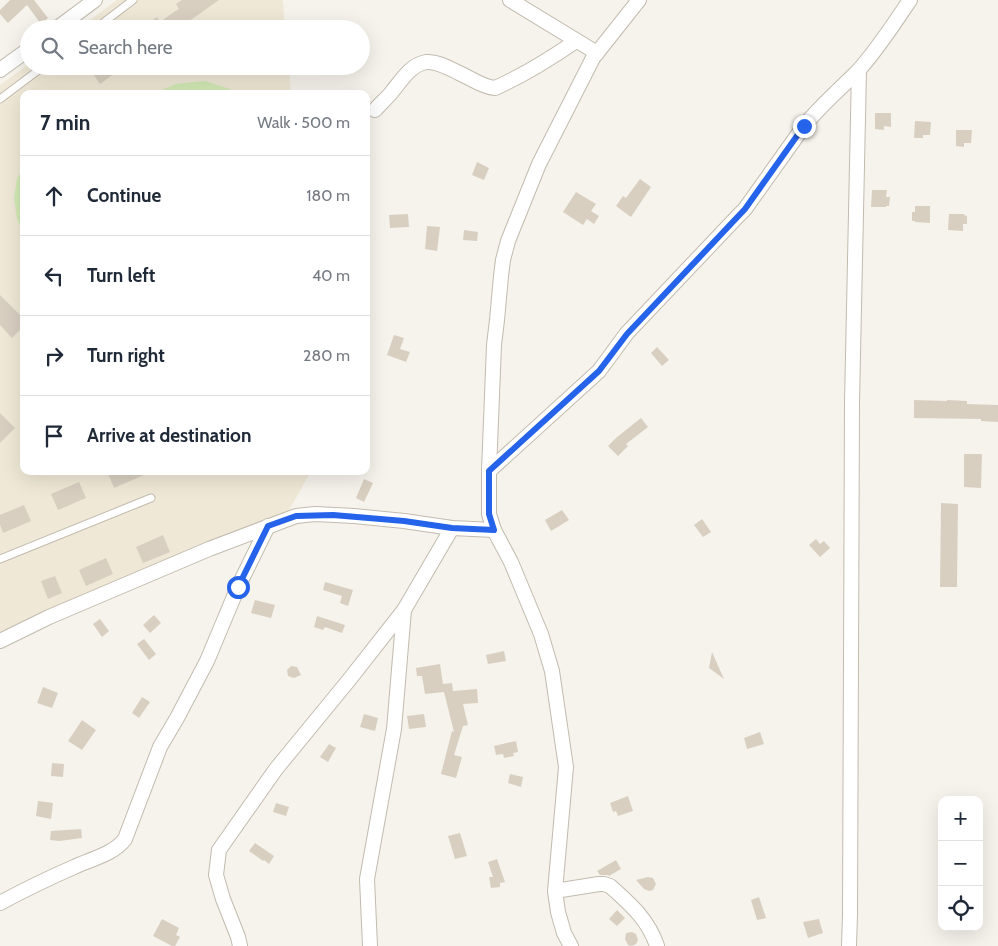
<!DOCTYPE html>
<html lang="en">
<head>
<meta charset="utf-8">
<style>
  :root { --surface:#fff; --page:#f6f6f7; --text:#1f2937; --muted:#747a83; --line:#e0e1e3 }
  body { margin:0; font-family:Cabin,sans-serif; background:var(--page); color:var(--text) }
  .controls { position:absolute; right:15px; bottom:15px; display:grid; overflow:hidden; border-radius:10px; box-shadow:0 5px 20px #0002 }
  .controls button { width:45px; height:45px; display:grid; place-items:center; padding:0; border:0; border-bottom:1px solid var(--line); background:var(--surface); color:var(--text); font:25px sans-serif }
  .stop { position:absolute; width:15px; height:15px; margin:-11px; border:4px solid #2563eb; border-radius:50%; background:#fff }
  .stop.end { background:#2563eb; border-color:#fff; box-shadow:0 1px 5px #0008 }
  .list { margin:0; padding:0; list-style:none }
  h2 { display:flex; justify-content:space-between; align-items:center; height:65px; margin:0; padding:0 20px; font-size:21px }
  h2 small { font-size:16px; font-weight:400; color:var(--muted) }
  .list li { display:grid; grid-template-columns:32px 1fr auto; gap:15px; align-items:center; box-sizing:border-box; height:80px; padding:0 20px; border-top:1px solid var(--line) }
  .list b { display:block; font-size:19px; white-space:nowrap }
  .list em { font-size:16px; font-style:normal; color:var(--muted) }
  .icon { flex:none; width:28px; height:28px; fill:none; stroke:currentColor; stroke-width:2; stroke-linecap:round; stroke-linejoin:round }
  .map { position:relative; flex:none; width:998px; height:946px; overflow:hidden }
  .search { position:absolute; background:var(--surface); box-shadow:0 5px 20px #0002; left:20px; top:20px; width:350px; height:55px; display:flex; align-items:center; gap:12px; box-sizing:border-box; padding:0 18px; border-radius:28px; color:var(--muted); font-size:19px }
  .panel { position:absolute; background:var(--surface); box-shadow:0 5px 20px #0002; left:20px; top:90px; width:350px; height:385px; border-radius:10px }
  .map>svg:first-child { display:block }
  .education { fill:#efe8d6 }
  .green { fill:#d2eab5 }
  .building { fill:#d8cfc1 }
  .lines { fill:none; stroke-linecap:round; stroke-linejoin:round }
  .lane-casing { stroke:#c2bbae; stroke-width:9 }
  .street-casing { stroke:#c2bbae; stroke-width:16 }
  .lane { stroke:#fff; stroke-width:7 }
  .street { stroke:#fff; stroke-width:14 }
  .route { stroke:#2563eb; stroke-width:6 }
</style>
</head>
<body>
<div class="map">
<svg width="998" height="946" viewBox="0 0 998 946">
  <rect width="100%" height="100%" fill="#f6f3ec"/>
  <g class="education">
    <polygon points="117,0 283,0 285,29 78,29"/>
    <polygon points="29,64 29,66 289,66 291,94 24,94 24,471 311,471 282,523 0,632 0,85"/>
  </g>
  <g class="green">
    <polygon points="205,81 230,89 235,94 152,94 176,84"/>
    <polygon points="24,168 24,234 17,219 14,198 17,178"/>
  </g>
  <g class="building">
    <polygon points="10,0 34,0 48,18 41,24 27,5 8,23 0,14 0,10"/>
    <polygon points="182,0 219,0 178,29 140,29 157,17 160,22 174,12 179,9 176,4"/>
    <polygon points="98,66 125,66 100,84 91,71"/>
    <polygon points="875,113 891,113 891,127 884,126 884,130 875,129"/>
    <polygon points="915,121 931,122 930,135 923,135 923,138 914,138"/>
    <polygon points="956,130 972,130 971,143 964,143 964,147 956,146"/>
    <polygon points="477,162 489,168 484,180 472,175"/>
    <polygon points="640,179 651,187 631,217 616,206 623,196 626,198"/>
    <polygon points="872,190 887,190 886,197 890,197 889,206 886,206 886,207 871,207"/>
    <polygon points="576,192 596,204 591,211 599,216 594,224 587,219 583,225 563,212"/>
    <polygon points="915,206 930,206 930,223 915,222 915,221 912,221 912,212 915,212"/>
    <polygon points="408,214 409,227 390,228 389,215"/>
    <polygon points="949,214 964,214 964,215 967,216 967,224 963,224 963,231 948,230"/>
    <polygon points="427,226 440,227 437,251 425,249"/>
    <polygon points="464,230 478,232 477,241 463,240"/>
    <polygon points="0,295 24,319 24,326 12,338 0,325"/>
    <polygon points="394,335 404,338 400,349 410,352 406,362 387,355"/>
    <polygon points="657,347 669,360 662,366 651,353"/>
    <polygon points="914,400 947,401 947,400 967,401 967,404 998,405 998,422 981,421 981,419 914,418"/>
    <polygon points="0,413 15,428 0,443"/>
    <polygon points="641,418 648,427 626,444 628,446 618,456 608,446 616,438"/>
    <polygon points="964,454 982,454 981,488 964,487"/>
    <polygon points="107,471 153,471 114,488"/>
    <polygon points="364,479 373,483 364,502 356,498"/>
    <polygon points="79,482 86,498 58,510 51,494"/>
    <polygon points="941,503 958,504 957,587 940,587"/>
    <polygon points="24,505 31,521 3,533 0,525 0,515"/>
    <polygon points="562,510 569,520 551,531 545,520"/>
    <polygon points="702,519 711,532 703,537 694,525"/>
    <polygon points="163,535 170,552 143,563 136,547"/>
    <polygon points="816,539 820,544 824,541 830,548 820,557 809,545"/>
    <polygon points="106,558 113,574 86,586 79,570"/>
    <polygon points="55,576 62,593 48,599 41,581"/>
    <polygon points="325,582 353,590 348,606 340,603 342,596 323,590"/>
    <polygon points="255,600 275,605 271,618 251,613"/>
    <polygon points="154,615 161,623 150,633 143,625"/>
    <polygon points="317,616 345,625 342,633 325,627 323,630 314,627"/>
    <polygon points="100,619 109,631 102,637 93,624"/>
    <polygon points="144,639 156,654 149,660 137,644"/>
    <polygon points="504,651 506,661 488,664 486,655"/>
    <polygon points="712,652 724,679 709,668"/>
    <polygon points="440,664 443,684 452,683 453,691 477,689 478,703 463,704 468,725 463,726 454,755 462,757 456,778 441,774 452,731 454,732 444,692 425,694 422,676 417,676 416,668"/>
    <polygon points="291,666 297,667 301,675 294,678 288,676 287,670"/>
    <polygon points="43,687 58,693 52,708 37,703"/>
    <polygon points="142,697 150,702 139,718 132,713"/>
    <polygon points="364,714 378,718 375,731 360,727"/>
    <polygon points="424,714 426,727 409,729 407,716"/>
    <polygon points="82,720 96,730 82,750 68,741"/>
    <polygon points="760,732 764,744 747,749 744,738"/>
    <polygon points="516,741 518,752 513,753 514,756 504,758 503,754 496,755 494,746"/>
    <polygon points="329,744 336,748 328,762 320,757"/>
    <polygon points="52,763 64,764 63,777 51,776"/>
    <polygon points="510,774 523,777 521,787 508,783"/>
    <polygon points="628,796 633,811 618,816 616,811 613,812 610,803"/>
    <polygon points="38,801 53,803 51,819 36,816"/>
    <polygon points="276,803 289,807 286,816 273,812"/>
    <polygon points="81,829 82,838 59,841 50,840 51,831"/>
    <polygon points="460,833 467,856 455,859 448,836"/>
    <polygon points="255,843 274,856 269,864 264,860 263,861 249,851"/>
    <polygon points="497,859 505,882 500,883 500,887 491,888 489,877 493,877 488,862"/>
    <polygon points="616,860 621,869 609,876 608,875 600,875 597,871"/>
    <polygon points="648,877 653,878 656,884 653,890 649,891 644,889 636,880"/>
    <polygon points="759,897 766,918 757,920 751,900"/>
    <polygon points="617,910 625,918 617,926 609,919"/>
    <polygon points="162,919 179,928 176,935 180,937 175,946 172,946 153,936"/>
    <polygon points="819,919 823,933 808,938 803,922"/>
    <polygon points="632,932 636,934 638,940 636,944 632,946 628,945 625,939 626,933"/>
  </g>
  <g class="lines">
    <defs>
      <g id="lane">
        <polyline points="95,29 133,0"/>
        <polyline points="0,99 44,66"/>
        <polyline points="0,559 151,498"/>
      </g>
      <g id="street">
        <polyline points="510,0 597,53"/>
        <polyline points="56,29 95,0"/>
        <polyline points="0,70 29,49"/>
        <path d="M375,110C380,104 386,99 391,93C401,81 410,65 426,62C437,61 449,68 459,73C471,78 482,87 495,88C524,75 550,59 576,41"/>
        <path d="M489,471L599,371L627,333L737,217L745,209L804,126C820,106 840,89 858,71C877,50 894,24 910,0"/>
        <polyline points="0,641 49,617 209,549 296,516 315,514 354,516 404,521 452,528 494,530"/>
        <path d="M555,891L599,884H604L610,886C630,904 648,919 657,946"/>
        <path d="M0,903C24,890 49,878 74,867C91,859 114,854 125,839L160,747L177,718L207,661L238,587L268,526"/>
        <polyline points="240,946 238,937 223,899 216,875 219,850 276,769 349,680 404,610 452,528"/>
        <polyline points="370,946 367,879 394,729 404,610"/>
        <polyline points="571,946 564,933 558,912 555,891 566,767 552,671 541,634 511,562 494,530 489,514 489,471 494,345 497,320 501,276 503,260 508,241 539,164 593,58 639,0"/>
        <polyline points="849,946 850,915 852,403 859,70"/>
      </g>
    </defs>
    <use href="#lane" class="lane-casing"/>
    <use href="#street" class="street-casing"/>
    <use href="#lane" class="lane"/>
    <use href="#street" class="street"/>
  </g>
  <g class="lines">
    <polyline class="route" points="238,587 268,526 296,516 333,515 404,521 452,528 494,530 489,514 489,471 599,371 627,334 745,209 804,126"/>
  </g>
</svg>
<div class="controls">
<button>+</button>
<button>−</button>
<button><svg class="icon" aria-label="locate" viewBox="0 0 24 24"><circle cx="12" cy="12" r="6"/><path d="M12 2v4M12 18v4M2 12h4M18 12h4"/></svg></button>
</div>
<div class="stop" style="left:238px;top:587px"></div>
<div class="stop end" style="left:804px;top:126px"></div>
<div class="search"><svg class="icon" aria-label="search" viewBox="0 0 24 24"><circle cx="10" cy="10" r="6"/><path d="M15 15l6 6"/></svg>Search here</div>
<section class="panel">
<h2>7 min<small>Walk · 500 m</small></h2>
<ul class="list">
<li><svg class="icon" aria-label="ahead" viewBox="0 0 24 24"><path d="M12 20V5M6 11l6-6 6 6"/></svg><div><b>Continue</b></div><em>180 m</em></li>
<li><svg class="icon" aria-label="left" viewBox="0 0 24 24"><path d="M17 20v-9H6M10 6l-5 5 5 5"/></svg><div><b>Turn left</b></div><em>40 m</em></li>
<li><svg class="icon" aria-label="right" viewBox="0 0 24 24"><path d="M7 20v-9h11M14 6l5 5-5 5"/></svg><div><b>Turn right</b></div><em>280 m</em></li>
<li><svg class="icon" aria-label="arrive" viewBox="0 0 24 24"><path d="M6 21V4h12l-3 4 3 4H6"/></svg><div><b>Arrive at destination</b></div></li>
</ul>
</section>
</div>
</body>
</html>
